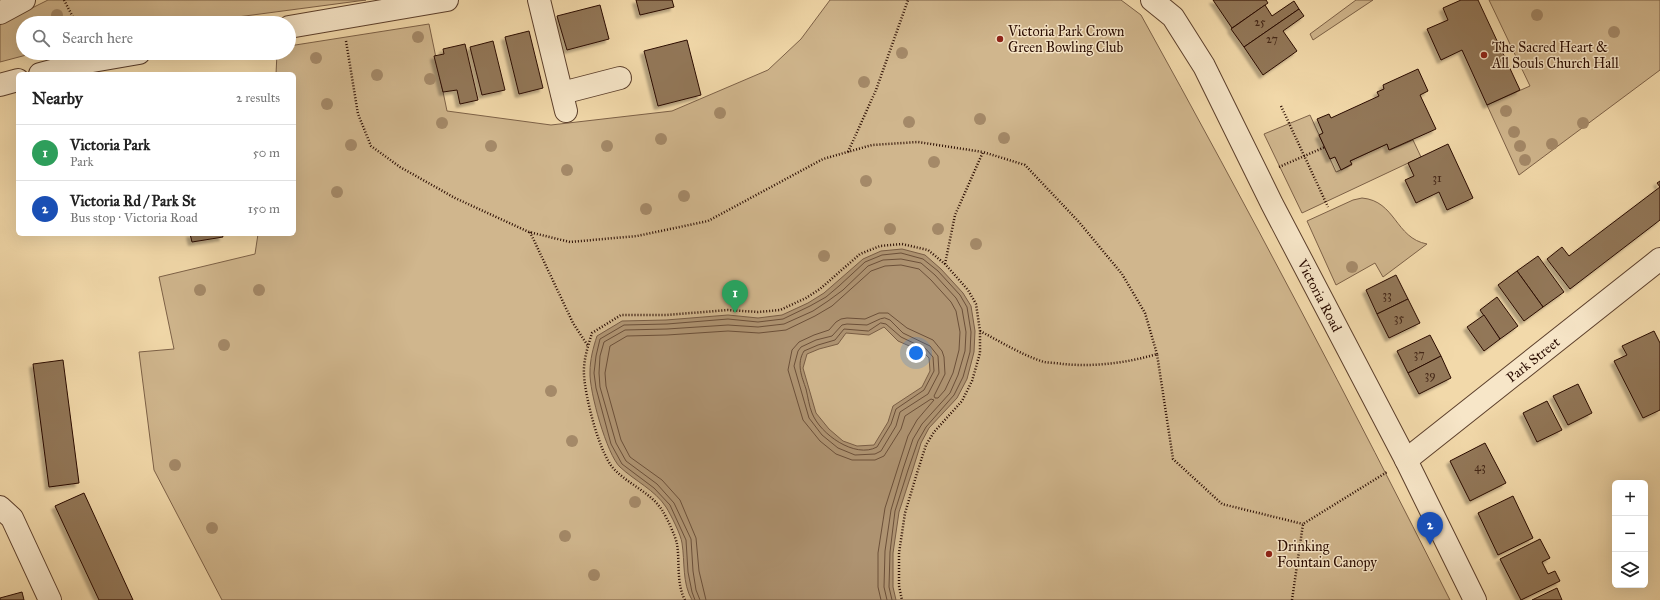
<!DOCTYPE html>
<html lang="en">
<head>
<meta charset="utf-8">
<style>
  :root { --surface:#fff; --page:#f2f2f2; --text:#222; --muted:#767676; --line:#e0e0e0; --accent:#2563eb }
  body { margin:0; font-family:"IM FELL Great Primer",serif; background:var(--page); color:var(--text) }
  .controls { position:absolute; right:12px; bottom:12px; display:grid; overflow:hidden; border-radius:6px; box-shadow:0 4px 16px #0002 }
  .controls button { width:36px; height:36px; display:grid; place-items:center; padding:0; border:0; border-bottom:1px solid var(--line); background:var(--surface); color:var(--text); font:20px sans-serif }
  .you { position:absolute; left:916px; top:353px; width:14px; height:14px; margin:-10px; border:3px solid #fff; border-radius:50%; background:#1a73e8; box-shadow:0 0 0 6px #1a73e833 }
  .badge { display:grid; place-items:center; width:26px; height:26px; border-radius:50%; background:var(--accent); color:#fff; font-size:13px; font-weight:700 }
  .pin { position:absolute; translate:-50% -33px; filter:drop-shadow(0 1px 2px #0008) }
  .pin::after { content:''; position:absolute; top:21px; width:14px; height:12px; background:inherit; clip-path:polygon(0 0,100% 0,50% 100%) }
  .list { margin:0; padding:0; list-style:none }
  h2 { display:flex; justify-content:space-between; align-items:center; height:52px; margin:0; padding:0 16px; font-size:17px }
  h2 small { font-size:13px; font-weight:400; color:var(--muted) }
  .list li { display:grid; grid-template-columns:26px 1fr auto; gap:12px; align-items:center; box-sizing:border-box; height:56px; padding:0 16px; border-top:1px solid var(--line) }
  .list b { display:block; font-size:15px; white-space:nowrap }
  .list p { margin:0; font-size:13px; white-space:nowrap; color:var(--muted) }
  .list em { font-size:13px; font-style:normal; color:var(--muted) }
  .icon { flex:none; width:22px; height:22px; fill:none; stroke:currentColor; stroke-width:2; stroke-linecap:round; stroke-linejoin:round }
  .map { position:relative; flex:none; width:1660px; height:600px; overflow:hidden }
  .search { position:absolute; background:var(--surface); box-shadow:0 4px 16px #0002; left:16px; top:16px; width:280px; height:44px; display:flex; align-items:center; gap:10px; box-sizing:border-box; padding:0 14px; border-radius:22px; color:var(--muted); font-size:15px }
  .panel { position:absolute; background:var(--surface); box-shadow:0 4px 16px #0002; left:16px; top:72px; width:280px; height:164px; border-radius:6px }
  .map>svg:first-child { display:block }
  .green { fill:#d0b68d; stroke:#7d6147 }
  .water { fill:#ae9371; stroke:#795d44; fill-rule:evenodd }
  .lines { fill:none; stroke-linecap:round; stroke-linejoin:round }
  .shore { stroke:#6c5039; stroke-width:1 }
  .building { fill:#927759; stroke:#2a0c01; filter:url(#shadow) }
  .street-casing { stroke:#5c3f2b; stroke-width:24 }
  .path { stroke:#2a0c01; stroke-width:2.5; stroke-dasharray:1 2; stroke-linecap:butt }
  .street { stroke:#f7e6c8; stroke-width:22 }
  .tree { fill:#a48968 }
  .poi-dot { fill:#8f2418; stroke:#f7e6c8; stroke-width:1.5 }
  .labels { text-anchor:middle; stroke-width:3; stroke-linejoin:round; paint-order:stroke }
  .number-label { font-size:12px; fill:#442717 }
  .poi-label { font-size:14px; fill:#2a0c01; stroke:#f7e6c8; text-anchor:start }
  .street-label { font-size:14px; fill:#2a0c01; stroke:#f7e6c8 }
</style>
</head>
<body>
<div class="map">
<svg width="1660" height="600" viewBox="0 0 1660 600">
  <defs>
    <filter id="shadow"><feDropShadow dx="-3.5" dy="3.5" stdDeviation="1" flood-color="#0004"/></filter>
  </defs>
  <rect width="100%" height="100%" fill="#f2d9aa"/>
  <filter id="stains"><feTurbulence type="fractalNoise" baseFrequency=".005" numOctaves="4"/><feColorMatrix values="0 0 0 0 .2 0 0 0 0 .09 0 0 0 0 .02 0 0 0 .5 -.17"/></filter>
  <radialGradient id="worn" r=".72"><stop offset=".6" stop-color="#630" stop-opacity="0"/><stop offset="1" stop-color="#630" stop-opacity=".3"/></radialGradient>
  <g class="green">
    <polygon points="48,0 366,0 192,23 23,23 23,53 34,53 0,62 0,24"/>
    <path d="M830,0H1121L1141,15C1248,208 1351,403 1450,600H222L154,470L139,352L174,349L159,277L255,254L258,234H294V74H276L277,53H289V46L429,24L447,111L551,125L672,111L768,70L801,39Z"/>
    <polygon points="1356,0 1373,0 1313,40 1310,34"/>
    <polygon points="1489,0 1660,0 1660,70 1519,175 1487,105 1530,86"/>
    <polygon points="1310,115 1336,172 1352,165 1350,161 1387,144 1390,150 1413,140 1421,157 1302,213 1264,134"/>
    <path d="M1362,198C1396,201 1395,238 1427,244L1383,277L1375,263L1336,285L1307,221L1353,200Z"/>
  </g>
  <path class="water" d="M902,249L925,255L941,269L963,293L971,306L975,331L974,352L967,379L957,398L929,428L921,443L912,472L899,512L893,553V587L896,600H692C682,583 685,562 682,543C681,535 671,515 666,507C655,490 635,481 620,467C607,455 589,391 590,372C590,360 593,348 597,336L622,321L666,320L728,315L758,318L782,315L808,303L824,293L863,259L881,251ZM884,327L898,341L923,352L929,358L930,371L922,387L893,406L888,422L874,445L857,446L843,441L829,429L816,413L803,368L807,354L819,349L838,344L846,333L869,335Z"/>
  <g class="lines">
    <g class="shore">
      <polygon points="885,318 890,320 903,333 930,346 938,356 939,373 928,394 900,412 896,426 881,451 875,454 855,455 838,448 822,435 809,418 794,366 798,351 801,347 816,340 832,336 842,325 847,324 867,325 880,319"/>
      <path d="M881,323L886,324L901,337L926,349L933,357L934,371L924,390L896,409L891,424L877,447C855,459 820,434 812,413C809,406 808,397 806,389C802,377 796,364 804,351L818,345L835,340L844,329L868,331Z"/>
      <polyline points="695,600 692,592 688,572 686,540 670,505 654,488 622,464 611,444 596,388 594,373 596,356 600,339 624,325 667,324 728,319 758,322 783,319 810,306 826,297 839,286 865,262 882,255 901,253 923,259 938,271 960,295 967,307 971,332 970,352 963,377 954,395 926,427 918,441 908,470 895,511 890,552 889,587 892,600"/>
      <polyline points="700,600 696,590 693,571 691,539 674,503 657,484 626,461 616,443 600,387 599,373 600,356 604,342 625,330 667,329 728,325 758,327 784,324 813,311 828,301 843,290 868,266 883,260 901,259 921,263 935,275 956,298 962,309 966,332 965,351 958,375 950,393 922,424 913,439 903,469 891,510 885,551 884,587 887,600"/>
      <polyline points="706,600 699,571 696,538 680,500 662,480 630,457 621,440 606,386 605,373 610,346 627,336 667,335 728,331 759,333 786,330 815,316 832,306 871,271 885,266 901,265 919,269 931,280 951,302 956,311 960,332 959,350 953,373 945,390 938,398 935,398 934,396 945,374 944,357 942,351 933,340 907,328 888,313 879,313 865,319 847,318 841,319 836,322 829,330 814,335 799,342 792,350 788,370 803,420 820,441 836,454 852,460 875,460 884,456 901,429 905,416 931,399 934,400 917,420 908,436 885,508 878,553 878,587 881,600"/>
    </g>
  </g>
  <g class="building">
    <polygon points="636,0 672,0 674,7 640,15"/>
    <polygon points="1213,0 1266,0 1268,3 1232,28"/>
    <polygon points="1461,0 1478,0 1520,90 1487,105 1462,50 1441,60 1427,29 1448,20 1443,8"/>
    <polygon points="1294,1 1299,9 1244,47 1231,29 1265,5 1272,16"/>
    <polygon points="600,5 609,39 567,50 557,16"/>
    <polygon points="1299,9 1304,16 1283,31 1297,51 1263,75 1244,47"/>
    <polygon points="529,31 543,88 519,94 505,37"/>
    <polygon points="687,40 701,95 658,106 644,51"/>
    <polygon points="493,41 505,90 482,95 470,47"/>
    <polygon points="465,44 478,100 460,104 457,90 443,92 434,56 444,54 443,49"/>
    <polygon points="1418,69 1428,91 1420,95 1436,129 1389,150 1387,144 1350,161 1352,164 1341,170 1335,157 1330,159 1319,135 1323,133 1317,119 1329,114 1331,118 1379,96 1377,92 1384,89 1383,85"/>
    <polygon points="1448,144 1473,198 1447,210 1439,192 1416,203 1405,180 1414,176 1408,163"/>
    <polygon points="1660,181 1660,220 1570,289 1547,259 1562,247 1569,256 1660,187 1657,183"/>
    <polygon points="190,234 222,234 223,237 192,242"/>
    <polygon points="1538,256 1564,292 1543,307 1517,271"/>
    <polygon points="1517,271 1543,307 1524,321 1498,285"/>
    <polygon points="1396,275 1408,299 1377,314 1366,290"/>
    <polygon points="1497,297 1518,326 1500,339 1480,310"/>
    <polygon points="1408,299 1420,323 1389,338 1377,314"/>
    <polygon points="1484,315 1500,339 1484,351 1467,327"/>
    <polygon points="1654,331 1660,343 1660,410 1643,418 1614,361 1627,355 1622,346"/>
    <polygon points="1430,335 1441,356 1408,373 1397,351"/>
    <polygon points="1441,356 1451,378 1419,394 1408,373"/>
    <polygon points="63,360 79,483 49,487 33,364"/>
    <polygon points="1578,384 1592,413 1568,425 1553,396"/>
    <polygon points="1547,401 1562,430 1537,442 1523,413"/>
    <polygon points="1485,443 1506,483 1470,501 1450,461"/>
    <polygon points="84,493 133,600 99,600 55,506"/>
    <polygon points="1513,496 1533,538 1498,555 1478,513"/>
    <polygon points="1540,539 1550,558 1542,562 1548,574 1555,571 1560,581 1521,600 1500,559"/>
    <polygon points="1557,588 1562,600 1532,600"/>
    <polygon points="22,592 24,600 0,600 0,598"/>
  </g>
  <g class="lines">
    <defs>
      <g id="street">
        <polyline points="539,0 566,111"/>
        <path id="s1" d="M1152,0L1173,17L1204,66L1272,204L1406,460L1475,600"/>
        <polyline points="0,13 24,0"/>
        <polyline points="289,27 447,0"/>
        <polyline points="40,74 81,63 139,53"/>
        <polyline points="0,85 18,80"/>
        <polyline points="562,93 620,78"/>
        <path id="s2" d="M1406,460L1660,259"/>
        <polyline points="0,507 12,518 50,600"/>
      </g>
    </defs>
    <use href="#street" class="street-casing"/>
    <g class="path">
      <polyline points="64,0 76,23"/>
      <polyline points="346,41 358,114 371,146 400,167 455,198 529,232 570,242 637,236 708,221 823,159 872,145 918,142 983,152"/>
      <polyline points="1281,106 1328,207"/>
      <polyline points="848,152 876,90 908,0"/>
      <polyline points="1279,167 1325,147"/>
      <polyline points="530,232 573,323 588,346"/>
      <polyline points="945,264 955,215 983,152 1025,165 1079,222 1122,274 1145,313 1157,354"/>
      <path d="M980,331C1001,342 1022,355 1044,362C1050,363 1057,363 1063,364C1094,367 1127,363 1157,354L1173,459L1222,504L1303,524"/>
      <path d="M685,600C676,583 680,562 677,544C675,535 667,518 662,510C651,493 630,485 616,471C600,458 585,396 584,375C583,361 588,346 592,333L621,315H666L728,310L758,312L780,310L806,298L820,289L860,254L880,246L902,244L928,250L945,264L968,290L976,304L980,331V353L972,381L962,401L934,432L926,445L917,473L905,513L899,553V586L902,600"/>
      <polyline points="1292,600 1303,524 1387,472"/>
    </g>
    <use href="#street" class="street"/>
  </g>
  <g class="tree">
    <circle cx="57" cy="15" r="6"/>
    <circle cx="1537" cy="15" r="6"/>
    <circle cx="1614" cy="32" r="6"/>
    <circle cx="418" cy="37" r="6"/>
    <circle cx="902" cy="53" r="6"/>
    <circle cx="316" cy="58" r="6"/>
    <circle cx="377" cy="75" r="6"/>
    <circle cx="430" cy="79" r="6"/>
    <circle cx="864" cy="82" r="6"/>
    <circle cx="327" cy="104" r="6"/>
    <circle cx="1506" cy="111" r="6"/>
    <circle cx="720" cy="113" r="6"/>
    <circle cx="980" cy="119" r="6"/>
    <circle cx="909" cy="122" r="6"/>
    <circle cx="442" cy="123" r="6"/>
    <circle cx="1583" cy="123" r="6"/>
    <circle cx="1514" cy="132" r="6"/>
    <circle cx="1004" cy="138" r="6"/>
    <circle cx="661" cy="139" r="6"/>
    <circle cx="1552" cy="144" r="6"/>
    <circle cx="351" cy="145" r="6"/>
    <circle cx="491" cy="146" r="6"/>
    <circle cx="607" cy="146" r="6"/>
    <circle cx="1520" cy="146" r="6"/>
    <circle cx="1525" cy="160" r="6"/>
    <circle cx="934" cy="162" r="6"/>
    <circle cx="567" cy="170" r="6"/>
    <circle cx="866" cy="181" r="6"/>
    <circle cx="337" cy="192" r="6"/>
    <circle cx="684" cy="196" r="6"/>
    <circle cx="646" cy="209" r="6"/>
    <circle cx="890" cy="229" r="6"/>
    <circle cx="938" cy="229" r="6"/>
    <circle cx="976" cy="244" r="6"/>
    <circle cx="824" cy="256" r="6"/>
    <circle cx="1352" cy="267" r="6"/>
    <circle cx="200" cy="290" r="6"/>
    <circle cx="259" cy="290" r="6"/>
    <circle cx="224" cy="345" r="6"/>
    <circle cx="551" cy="391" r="6"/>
    <circle cx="572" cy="441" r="6"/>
    <circle cx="175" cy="465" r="6"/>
    <circle cx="635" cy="502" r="6"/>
    <circle cx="212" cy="528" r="6"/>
    <circle cx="565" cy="536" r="6"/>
    <circle cx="594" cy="575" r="6"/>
  </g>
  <g class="poi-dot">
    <circle cx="1000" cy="39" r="4"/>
    <circle cx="1484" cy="55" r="4"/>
    <circle cx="1269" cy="554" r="4"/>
  </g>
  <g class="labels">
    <g class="number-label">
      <text x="1260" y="26">25</text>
      <text x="1272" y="43">27</text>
      <text x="1437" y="182">31</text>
      <text x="1387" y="299">33</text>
      <text x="1399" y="322">35</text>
      <text x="1419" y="358">37</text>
      <text x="1430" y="379">39</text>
      <text x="1480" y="471">43</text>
    </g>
    <g class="poi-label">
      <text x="1008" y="36">Victoria Park Crown<tspan x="1008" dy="16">Green Bowling Club</tspan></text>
      <text x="1492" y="52">The Sacred Heart &amp;<tspan x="1492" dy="16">All Souls Church Hall</tspan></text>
      <text x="1277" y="551">Drinking<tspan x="1277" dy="16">Fountain Canopy</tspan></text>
    </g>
    <g class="street-label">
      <text dy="5" stroke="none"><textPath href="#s1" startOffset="342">Victoria Road</textPath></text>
      <text dy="5" stroke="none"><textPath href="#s2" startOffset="162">Park Street</textPath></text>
    </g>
  </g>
  <rect width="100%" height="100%" filter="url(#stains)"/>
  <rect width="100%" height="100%" fill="url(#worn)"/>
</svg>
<div class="controls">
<button>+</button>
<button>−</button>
<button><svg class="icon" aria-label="layers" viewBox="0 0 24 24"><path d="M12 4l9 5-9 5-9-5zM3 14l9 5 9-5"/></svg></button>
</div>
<div class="you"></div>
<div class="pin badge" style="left:735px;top:313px;background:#2e9e5b">1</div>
<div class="pin badge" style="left:1430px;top:545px;background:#1a4fb4">2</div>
<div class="search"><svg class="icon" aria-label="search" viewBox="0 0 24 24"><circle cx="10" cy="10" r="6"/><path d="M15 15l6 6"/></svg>Search here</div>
<section class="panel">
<h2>Nearby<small>2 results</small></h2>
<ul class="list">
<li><span class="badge" style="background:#2e9e5b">1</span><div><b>Victoria Park</b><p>Park</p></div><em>50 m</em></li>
<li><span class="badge" style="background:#1a4fb4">2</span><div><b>Victoria Rd / Park St</b><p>Bus stop · Victoria Road</p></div><em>150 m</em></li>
</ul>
</section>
</div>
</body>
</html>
